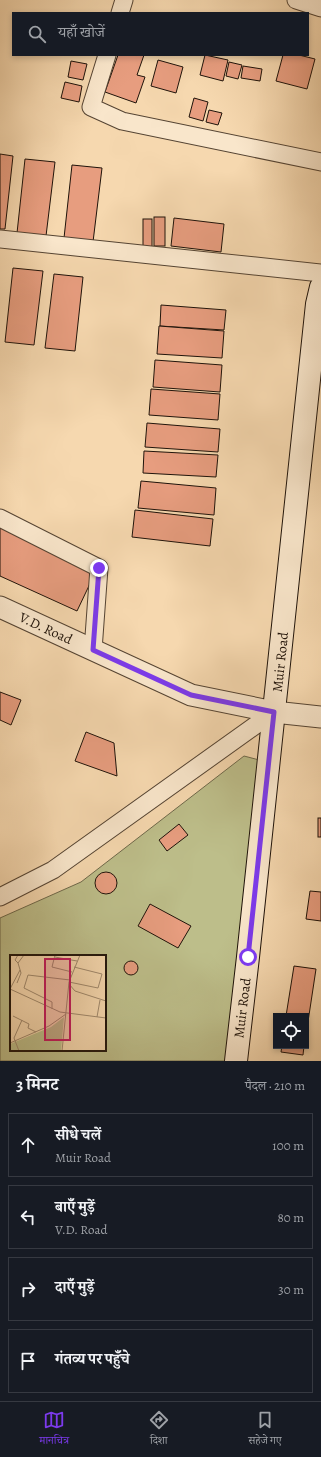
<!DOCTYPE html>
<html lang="hi">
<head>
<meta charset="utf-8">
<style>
  :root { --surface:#171b24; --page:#242831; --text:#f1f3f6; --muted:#9ea1a6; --line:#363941; --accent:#7c3aed }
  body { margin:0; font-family:Alegreya,"Noto Serif Devanagari",serif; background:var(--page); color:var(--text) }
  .controls { position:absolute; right:12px; bottom:12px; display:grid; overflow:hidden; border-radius:0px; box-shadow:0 2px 6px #0003 }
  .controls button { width:36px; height:36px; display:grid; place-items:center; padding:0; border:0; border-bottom:1px solid var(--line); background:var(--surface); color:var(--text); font:20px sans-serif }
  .stop { position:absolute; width:12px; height:12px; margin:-9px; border:3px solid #7c3aed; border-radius:50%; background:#fff }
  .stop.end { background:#7c3aed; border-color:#fff; box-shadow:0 1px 4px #0008 }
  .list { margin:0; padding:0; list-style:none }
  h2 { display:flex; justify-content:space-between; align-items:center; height:52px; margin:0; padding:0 16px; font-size:17px }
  h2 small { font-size:13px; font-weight:400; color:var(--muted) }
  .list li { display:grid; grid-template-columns:26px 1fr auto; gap:12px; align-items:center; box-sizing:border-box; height:64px; margin:0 8px 8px; padding:0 8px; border:1px solid var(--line); border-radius:0px }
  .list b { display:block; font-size:15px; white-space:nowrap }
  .list p { margin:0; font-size:13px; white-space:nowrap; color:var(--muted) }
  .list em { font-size:13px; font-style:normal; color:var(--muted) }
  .icon { flex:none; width:22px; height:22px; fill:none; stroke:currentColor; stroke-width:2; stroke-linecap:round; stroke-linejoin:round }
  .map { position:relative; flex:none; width:321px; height:1061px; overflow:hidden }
  .search { position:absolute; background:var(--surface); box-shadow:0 2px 6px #0003; left:12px; right:12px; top:12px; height:44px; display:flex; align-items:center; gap:10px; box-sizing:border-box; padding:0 14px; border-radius:0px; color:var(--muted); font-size:15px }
  .sheet { height:340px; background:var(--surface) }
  nav { display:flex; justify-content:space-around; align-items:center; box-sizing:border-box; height:56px; border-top:1px solid var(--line); background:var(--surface); font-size:11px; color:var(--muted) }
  nav a { display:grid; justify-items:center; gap:2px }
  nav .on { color:var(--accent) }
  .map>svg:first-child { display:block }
  .green { fill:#bdbe8a; stroke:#6e684a; fill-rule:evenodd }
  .building { fill:#e79d7f; stroke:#1f130a }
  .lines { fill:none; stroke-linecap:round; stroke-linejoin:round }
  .minor-casing { stroke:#543; stroke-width:19 }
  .tertiary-casing { stroke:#543; stroke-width:23 }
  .secondary-casing { stroke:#1f130a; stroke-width:24 }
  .minor { stroke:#f9e6cb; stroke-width:17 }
  .tertiary { stroke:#f9e6cb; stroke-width:21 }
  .secondary { stroke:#f9e6cb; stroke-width:22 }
  .route { stroke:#7c3aed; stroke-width:5 }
  .labels { text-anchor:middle; stroke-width:3; stroke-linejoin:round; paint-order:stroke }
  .street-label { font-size:14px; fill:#1f130a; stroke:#f9e6cb }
  .inset-road { fill:none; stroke:#a0896d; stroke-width:1 }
  .view { fill:#c2185b; fill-opacity:0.15; stroke:#c2185b; stroke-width:2 }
  .inset-edge { fill:none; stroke:#1f130a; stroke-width:2 }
</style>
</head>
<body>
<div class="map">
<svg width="321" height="1061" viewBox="0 0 321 1061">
  <rect width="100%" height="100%" fill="#f6d8af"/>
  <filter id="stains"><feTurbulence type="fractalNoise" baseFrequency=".005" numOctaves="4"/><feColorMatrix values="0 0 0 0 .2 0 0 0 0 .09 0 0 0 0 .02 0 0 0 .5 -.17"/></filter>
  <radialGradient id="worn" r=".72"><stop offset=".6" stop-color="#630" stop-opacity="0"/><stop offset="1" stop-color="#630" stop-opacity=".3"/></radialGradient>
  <path class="green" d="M244,756L263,761L226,1061H0V918L81,882ZM11,956H105V1050H11Z"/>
  <g class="building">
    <polygon points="118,55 144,55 137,75 145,77 136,103 105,92"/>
    <polygon points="205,55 228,60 223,81 200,75"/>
    <polygon points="283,55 299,55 315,59 307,89 276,81"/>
    <polygon points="158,60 183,67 176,93 151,86"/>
    <polygon points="71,61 87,64 83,80 68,77"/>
    <polygon points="229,62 242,65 238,79 226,76"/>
    <polygon points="243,66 262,69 260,81 241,78"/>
    <polygon points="65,82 82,86 79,102 61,98"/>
    <polygon points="194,98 208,102 203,121 189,117"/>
    <polygon points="209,110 222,113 218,125 206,122"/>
    <polygon points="0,154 13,156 5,229 0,229"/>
    <polygon points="25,159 55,162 46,236 17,233"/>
    <polygon points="72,165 102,168 93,242 64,238"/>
    <rect x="154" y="217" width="11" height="29"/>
    <polygon points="174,218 224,224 221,252 171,246"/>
    <rect x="143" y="219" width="9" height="30"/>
    <polygon points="13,268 43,271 34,345 5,342"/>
    <polygon points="54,274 83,277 75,351 45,348"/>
    <polygon points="161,305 226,310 224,330 160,326"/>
    <polygon points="159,326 224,331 222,358 157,354"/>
    <polygon points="155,360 222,365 220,392 153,387"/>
    <polygon points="151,389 220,394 218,420 149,415"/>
    <polygon points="147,423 220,429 218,452 145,447"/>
    <polygon points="144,451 218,455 216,477 143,473"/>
    <polygon points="141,481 216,488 214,515 138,508"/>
    <polygon points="135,510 213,519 210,546 132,537"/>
    <polygon points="0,527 96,571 77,611 0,576"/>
    <polygon points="0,692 21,700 11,725 0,720"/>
    <polygon points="86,732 114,743 117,776 75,761"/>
    <rect x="318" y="818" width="3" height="19"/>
    <polygon points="179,824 188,835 167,851 159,840"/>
    <circle cx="106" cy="883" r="11"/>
    <polygon points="310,891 321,892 321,921 306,919"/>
    <polygon points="150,904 191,926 178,948 138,926"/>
    <circle cx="131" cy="968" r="7"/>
    <polygon points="294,966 316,969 306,1035 306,1016 286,1016"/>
    <polygon points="282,1046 304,1046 303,1055 281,1052"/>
  </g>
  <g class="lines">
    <defs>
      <g id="minor">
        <polyline points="296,0 321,8"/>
        <polyline points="120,13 124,0"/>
        <polyline points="107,55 91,107 122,121 321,162"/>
        <polyline points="0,239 321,273"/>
        <polyline points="0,518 99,568 93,650"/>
        <polyline points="0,897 53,870 274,712"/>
      </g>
      <polyline id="tertiary" points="0,607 191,695 274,712 321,717"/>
      <polyline id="secondary" points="236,1061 248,957 317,304 321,287"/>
    </defs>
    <use href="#minor" class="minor-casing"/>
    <use href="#tertiary" class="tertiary-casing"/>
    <use href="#secondary" class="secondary-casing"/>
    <use href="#minor" class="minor"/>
    <use href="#tertiary" class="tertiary"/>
    <use href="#secondary" class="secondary"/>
  </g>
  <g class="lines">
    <polyline class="route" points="99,568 93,650 191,695 274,712 248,957"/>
  </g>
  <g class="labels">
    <g class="street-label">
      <text transform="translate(46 628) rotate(25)" y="5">V.D. Road</text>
      <text transform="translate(280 662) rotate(-84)" y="5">Muir Road</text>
      <text transform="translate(242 1008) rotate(-83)" y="5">Muir Road</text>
    </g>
  </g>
  <g transform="translate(10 955)">
    <rect width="96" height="96" fill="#f6d8af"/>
    <path d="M54,62L51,96H0V89L41,72Z" fill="#bdbe8a"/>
    <path class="inset-road" d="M8,0L5,5L8,8L14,0M45,0L42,12L62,17M45,2L67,6M59,27L88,33L92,19L64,12M7,28L11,18L8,8M59,29L65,36L96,46M0,34L50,57L96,63M0,34L10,15M42,54V47L14,33L18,20L60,25M3,61L19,69L18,73L26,77M87,62L90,45M0,88L39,71L56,59M9,96L4,83L12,65M52,96L59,27L70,0"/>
    <path class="view" d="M35,4H60V85H35Z"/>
    <rect width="96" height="96" class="inset-edge"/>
  </g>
  <rect width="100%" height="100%" filter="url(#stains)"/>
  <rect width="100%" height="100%" fill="url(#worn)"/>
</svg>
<div class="controls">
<button><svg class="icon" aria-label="locate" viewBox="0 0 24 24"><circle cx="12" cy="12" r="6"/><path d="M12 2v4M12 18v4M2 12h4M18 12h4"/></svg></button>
</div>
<div class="stop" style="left:248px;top:957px"></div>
<div class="stop end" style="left:99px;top:568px"></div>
<div class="search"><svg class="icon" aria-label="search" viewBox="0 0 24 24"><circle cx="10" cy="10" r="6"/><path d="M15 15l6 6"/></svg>यहाँ खोजें</div>
</div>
<section class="sheet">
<h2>3 मिनट<small>पैदल · 210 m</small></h2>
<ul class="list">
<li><svg class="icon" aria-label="ahead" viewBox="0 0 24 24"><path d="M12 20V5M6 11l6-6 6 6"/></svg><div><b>सीधे चलें</b><p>Muir Road</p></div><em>100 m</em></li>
<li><svg class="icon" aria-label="left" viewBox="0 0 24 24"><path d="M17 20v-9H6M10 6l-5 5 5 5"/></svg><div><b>बाएँ मुड़ें</b><p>V.D. Road</p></div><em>80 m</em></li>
<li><svg class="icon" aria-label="right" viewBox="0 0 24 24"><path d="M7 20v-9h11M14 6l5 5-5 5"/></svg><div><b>दाएँ मुड़ें</b></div><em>30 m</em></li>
<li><svg class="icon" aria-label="arrive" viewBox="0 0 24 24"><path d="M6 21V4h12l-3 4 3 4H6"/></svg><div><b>गंतव्य पर पहुँचे</b></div></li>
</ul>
</section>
<nav>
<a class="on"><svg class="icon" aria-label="map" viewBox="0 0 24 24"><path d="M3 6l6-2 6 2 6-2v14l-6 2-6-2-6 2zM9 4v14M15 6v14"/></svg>मानचित्र</a>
<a><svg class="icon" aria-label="directions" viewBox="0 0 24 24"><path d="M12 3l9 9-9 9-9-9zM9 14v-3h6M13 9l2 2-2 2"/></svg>दिशा</a>
<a><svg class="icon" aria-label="saved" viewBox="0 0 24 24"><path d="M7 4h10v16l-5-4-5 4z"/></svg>सहेजे गए</a>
</nav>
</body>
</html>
